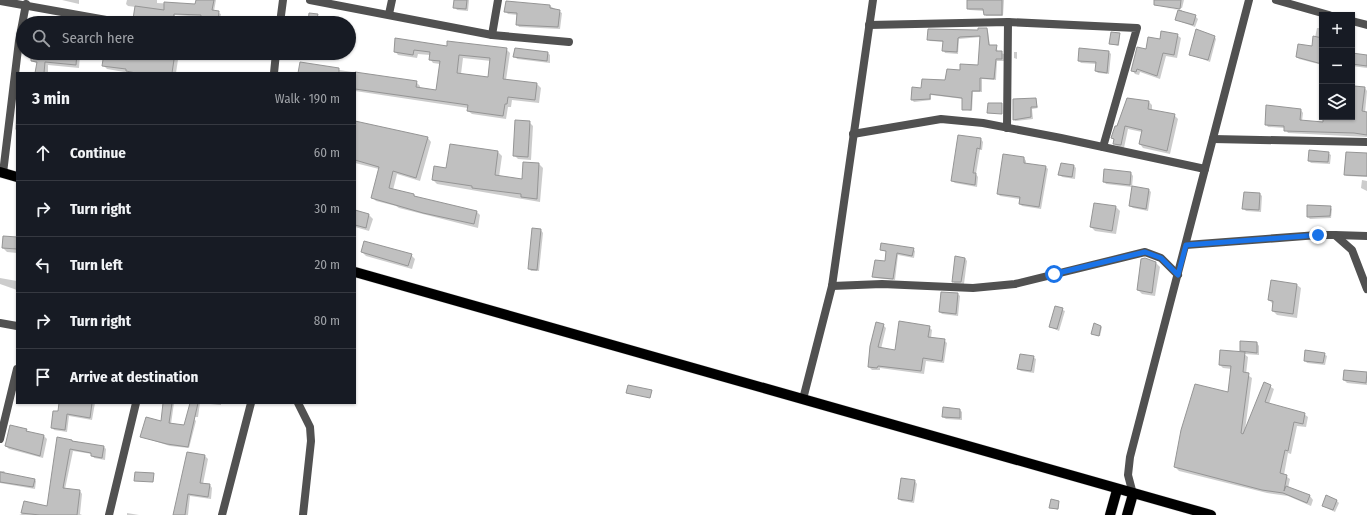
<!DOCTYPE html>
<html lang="en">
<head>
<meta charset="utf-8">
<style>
  :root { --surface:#171b24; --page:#242831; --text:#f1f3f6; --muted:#9ea1a6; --line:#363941 }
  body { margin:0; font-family:"Fira Sans Condensed",sans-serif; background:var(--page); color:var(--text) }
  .controls { position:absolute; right:12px; top:12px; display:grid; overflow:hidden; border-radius:0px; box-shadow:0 1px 3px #0004 }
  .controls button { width:36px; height:36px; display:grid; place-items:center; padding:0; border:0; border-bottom:1px solid var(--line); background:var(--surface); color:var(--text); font:20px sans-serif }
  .stop { position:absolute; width:12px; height:12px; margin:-9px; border:3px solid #1a73e8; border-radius:50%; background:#fff }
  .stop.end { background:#1a73e8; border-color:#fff; box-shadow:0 1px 4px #0008 }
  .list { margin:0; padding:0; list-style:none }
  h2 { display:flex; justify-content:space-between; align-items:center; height:52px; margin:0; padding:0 16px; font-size:17px }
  h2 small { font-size:13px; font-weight:400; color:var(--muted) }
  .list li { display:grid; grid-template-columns:26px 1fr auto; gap:12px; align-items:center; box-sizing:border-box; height:56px; padding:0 16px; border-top:1px solid var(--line) }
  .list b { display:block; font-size:15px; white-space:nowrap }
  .list em { font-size:13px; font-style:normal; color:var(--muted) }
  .icon { flex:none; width:22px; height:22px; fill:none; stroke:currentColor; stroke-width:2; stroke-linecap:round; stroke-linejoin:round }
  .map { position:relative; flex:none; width:1367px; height:515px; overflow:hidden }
  .search { position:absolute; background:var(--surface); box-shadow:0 1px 3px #0004; left:16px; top:16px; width:340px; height:44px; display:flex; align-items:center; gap:10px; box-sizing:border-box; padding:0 14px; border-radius:22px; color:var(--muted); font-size:15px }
  .panel { position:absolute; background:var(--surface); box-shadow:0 1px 3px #0004; left:16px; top:72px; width:340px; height:332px; border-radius:0px }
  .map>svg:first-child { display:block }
  .shadow { fill:#0003; fill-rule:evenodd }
  .building { fill:#c0c0c0; stroke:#959595; fill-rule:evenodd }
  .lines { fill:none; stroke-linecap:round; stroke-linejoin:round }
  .primary-casing { stroke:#dbdbdb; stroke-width:11 }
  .minor { stroke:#515151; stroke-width:8 }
  .primary { stroke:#000; stroke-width:10 }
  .route { stroke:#1a73e8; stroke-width:5 }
</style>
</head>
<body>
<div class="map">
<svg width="1367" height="515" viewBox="0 0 1367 515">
  <rect width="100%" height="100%" fill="#fff"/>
  <g class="shadow">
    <polygon points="62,0 79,0 79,4"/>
    <polygon points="127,0 157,0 157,3 196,5 197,0 216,0 214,11 221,14 220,19 230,20 232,23 202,23 202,17 175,15 175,23 153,23 136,20 134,18 136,7 128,6 126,4"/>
    <polygon points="455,0 469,0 468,11 457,10 455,7"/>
    <polygon points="968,0 1004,0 1003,16 986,16 984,11 970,10 968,9"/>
    <polygon points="1159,0 1184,0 1182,8 1160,5 1160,6"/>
    <polygon points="550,6 562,13 560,29 519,27 517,24 518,15 508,14 506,12"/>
    <polygon points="1160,7 1182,10 1182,12 1195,16 1198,19 1195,27 1176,20 1179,10"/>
    <polygon points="317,15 320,18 319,23 309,23"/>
    <polygon points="30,18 50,20 57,23 29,23"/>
    <polygon points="1317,28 1322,28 1322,65 1299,59 1297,57 1313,47"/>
    <polygon points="987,29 988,31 990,46 996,46 998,52 1004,54 1004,61 997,61 996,80 982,79 982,92 973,92 972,111 963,109 963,99 931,95 931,100 914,102 912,100 922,89 946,81 960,71 979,66 981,37 959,39 958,54 945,53 944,51 944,42 930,41 928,39"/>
    <polygon points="1120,34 1119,46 1111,44 1110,43"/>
    <polygon points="1177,35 1181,38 1177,58 1166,56 1160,79 1140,72 1139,75 1135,74 1132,70 1147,50 1160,40"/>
    <polygon points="1214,36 1216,39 1210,62 1190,54"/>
    <path d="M448,47L506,49L510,53L506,80L537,84L541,88L539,103L512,100L511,107H508L506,119L472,114L468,111V108L355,91V73H299L301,64L416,82L420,86V89L437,91L440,64L433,63L430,59V55L418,54L417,58L398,55L395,51ZM463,58L491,61L488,78L461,74Z"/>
    <polygon points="1014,52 1017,52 1017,59 1014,58"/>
    <polygon points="1109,52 1111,54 1109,74 1098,73 1096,71 1097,64 1081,63 1079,61"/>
    <polygon points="32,53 90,53 90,55 80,55 79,68 48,65 48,73 37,73 38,64 32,61"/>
    <polygon points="105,53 179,53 176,73 130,73 107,69 103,65"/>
    <polygon points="548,53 550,55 550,63 517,59 515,56"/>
    <polygon points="1352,54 1367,56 1367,68 1352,66"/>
    <polygon points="1355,87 1365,88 1367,91 1365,113 1367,113 1367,137 1288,133 1285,128 1268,127 1266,124 1301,110 1303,113 1302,121 1324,123 1324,117 1352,117"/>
    <polygon points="1035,99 1038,108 1032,109 1033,119 1015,121 1014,119"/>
    <polygon points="1127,99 1149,102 1152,105 1152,110 1174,115 1178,119 1170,154 1143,148 1140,144 1142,132 1128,129 1124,148 1118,147 1114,143 1115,140 1112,138"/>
    <polygon points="16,120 17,121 17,131 15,129"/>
    <polygon points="355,122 428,138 431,142 420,181 397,174 393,190 414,195 417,198 477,212 480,215 478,228 399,208 396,206 376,201 372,197 379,169 355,163"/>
    <polygon points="529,122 533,126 531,160 518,159 514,155"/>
    <polygon points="981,139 983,142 982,150 980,150 976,174 978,177 977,187 955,183 952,181"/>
    <polygon points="498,152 502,156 499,177 523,180 539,164 543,168 540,202 437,184 433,180 447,169"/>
    <polygon points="1328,153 1331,155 1330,164 1311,163 1309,161"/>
    <polygon points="1367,154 1367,177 1347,176 1345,175"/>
    <polygon points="1024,158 1026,161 1026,164 1046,167 1048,169 1041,209 1022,206 1020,204 1020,199 1000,196 998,194"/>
    <polygon points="1061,164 1074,166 1076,168 1075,179 1062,177 1059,174"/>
    <polygon points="1131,173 1133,176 1132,187 1106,184 1104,181"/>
    <polygon points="1362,180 1367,181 1367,191 1361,188"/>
    <polygon points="1133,187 1149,190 1151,192 1148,211 1133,208 1130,206"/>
    <polygon points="1260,194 1262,196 1261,212 1246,211 1243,208"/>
    <polygon points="1116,207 1120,211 1116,234 1095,231 1091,227"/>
    <polygon points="1330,207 1332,209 1331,218 1310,219 1308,217"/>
    <polygon points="355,211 369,215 373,219 369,231 355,227"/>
    <polygon points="541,230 543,233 539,271 531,271 529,268"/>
    <polygon points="17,238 17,253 7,252 3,248"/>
    <polygon points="913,249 915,251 914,258 898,255 895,280 875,278 874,277 886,262 887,252 881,250"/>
    <polygon points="362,252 411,255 415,259 412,269 366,256"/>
    <polygon points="965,258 967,261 964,284 955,284 953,281"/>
    <polygon points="1156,263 1160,267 1155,296 1142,294 1138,290"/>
    <polygon points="0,278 17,281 17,290 0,284"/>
    <polygon points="1297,285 1301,288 1297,318 1277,315 1273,311 1273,304 1269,300"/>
    <polygon points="958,294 960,296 958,316 942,314 940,312"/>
    <polygon points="1056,307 1065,311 1059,331 1050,327"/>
    <polygon points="883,325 886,328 881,349 896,351 929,327 932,330 931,338 944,340 947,343 944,363 926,361 924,374 880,368 880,370 872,370 869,367"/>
    <polygon points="1094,325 1102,327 1100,336 1092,334"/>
    <polygon points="1257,343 1259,346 1259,355 1244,354 1248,357 1246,374 1252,378 1245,430 1264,383 1274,389 1269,404 1304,414 1308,417 1306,427 1297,426 1291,454 1288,453 1284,475 1290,479 1288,488 1310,496 1313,500 1311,506 1288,496 1267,493 1179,471 1175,467 1229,393 1232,369 1223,368 1220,365 1243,353 1241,351"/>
    <polygon points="1324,354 1327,356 1325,365 1307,363 1305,360"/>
    <polygon points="1033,357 1036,359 1034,373 1021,371 1018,369"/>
    <polygon points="1345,371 1367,373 1367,385 1347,383 1344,380"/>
    <polygon points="60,403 95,403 92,420 69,416 67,432 54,430 52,427 58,413"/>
    <polygon points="164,403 174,403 171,424 185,427 191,403 221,403 221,405 200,403 198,417 192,417 196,421 189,448 170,446 142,437 162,422"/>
    <polygon points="960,410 962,412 962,420 946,419 943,417"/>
    <polygon points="26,430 30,433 44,436 47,439 43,458 9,449 6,446"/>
    <polygon points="58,438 104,447 106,449 105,460 94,458 92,454 73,451 65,489 80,491 82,494 80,514 82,515 19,515 22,514 25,502 48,507"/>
    <polygon points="188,453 205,456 208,459 203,484 210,485 212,488 211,499 190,496 188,515 174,515"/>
    <polygon points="0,471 4,471 6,474 35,480 36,481 35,489 0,483"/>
    <polygon points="902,479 915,481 917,484 914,503 901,501 899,498"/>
    <polygon points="1336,500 1339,503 1335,512 1323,506"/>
    <polygon points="1059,502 1058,510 1050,507"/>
    <polygon points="127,513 139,515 127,515"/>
  </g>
  <g class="building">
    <polygon points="196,0 214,0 212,10 219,11 218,23 200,20 201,15 174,14 173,23 133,19 135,6 164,10 164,2 195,4"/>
    <polygon points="454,0 467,0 466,9 453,8"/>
    <polygon points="967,0 1002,0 1002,15 984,15 983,9 967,9"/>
    <polygon points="1154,0 1181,0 1180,9 1154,5"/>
    <polygon points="506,1 550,5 550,8 560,10 558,27 516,25 517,13 504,12"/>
    <polygon points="1178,10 1196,15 1193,25 1175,20"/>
    <polygon points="309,13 318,14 316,23 308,23"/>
    <polygon points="978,28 987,28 989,45 997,45 996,51 1002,51 1002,59 996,59 994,79 980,78 980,91 972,91 971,110 962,110 962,98 930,94 930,99 911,100 912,87 921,88 922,79 945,80 947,69 960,70 960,64 978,65 980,36 960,37 958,38 957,52 942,51 943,41 927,40 928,29 978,30"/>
    <polygon points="1196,29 1215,36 1208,60 1189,55"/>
    <polygon points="1161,31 1178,34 1174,55 1163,53 1157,76 1137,69 1136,72 1131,71 1137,47 1146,49 1148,37 1160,39"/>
    <polygon points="1111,32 1120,33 1118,45 1109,44"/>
    <polygon points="1313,36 1322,38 1322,64 1296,57 1298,44 1312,46"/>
    <path d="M395,38L447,46V41L507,48L503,79L537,83L535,100L508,97L507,104H505L503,116L467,111L468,105L355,89V72L417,81L416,87L436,90L440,61L429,60L430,52L414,50L413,55L394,52ZM459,55L490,58L488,77L457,73Z"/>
    <polygon points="515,48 548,52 547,61 513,57"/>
    <polygon points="1079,48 1109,51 1107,73 1095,71 1096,62 1078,61"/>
    <polygon points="31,53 77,53 76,65 45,62 44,73 35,73 37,62 31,61"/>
    <polygon points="104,53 175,53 172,73 136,73 126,71 126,69 102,66"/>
    <polygon points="1352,53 1367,55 1367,66 1352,64"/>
    <polygon points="300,62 339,68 339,73 298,73"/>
    <polygon points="1354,86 1365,87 1362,111 1367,112 1367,135 1354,133 1284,131 1284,126 1265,125 1266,105 1301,109 1300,120 1323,122 1323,117 1352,117"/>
    <polygon points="1036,98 1037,107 1031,107 1031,117 1013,120 1013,99"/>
    <polygon points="1127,98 1149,101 1148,109 1175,114 1167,151 1139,144 1142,130 1125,126 1121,145 1113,144 1114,139 1111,138 1115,126 1117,126"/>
    <polygon points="988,103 1002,103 1002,114 987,113"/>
    <polygon points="515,120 530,121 528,157 513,156"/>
    <polygon points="355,121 428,137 416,178 393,171 389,188 414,194 414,196 477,211 474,224 423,213 371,198 379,167 355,160"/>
    <polygon points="958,135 981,138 980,149 977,148 973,173 976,173 975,185 951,181"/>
    <polygon points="450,144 498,151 495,175 522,179 523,162 539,163 537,199 521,197 521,194 472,188 472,186 432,180 434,166 446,168"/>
    <polygon points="1309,150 1329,152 1328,162 1308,161"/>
    <polygon points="1346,152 1367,153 1367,176 1344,175"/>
    <polygon points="1003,154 1024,157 1024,163 1046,166 1039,207 1019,204 1020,197 997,194"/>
    <polygon points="1061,163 1074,165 1072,177 1058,175"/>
    <polygon points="1104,169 1131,172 1130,185 1103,182"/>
    <polygon points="1132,186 1149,189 1146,209 1129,206"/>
    <polygon points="1244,192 1260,193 1259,210 1242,209"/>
    <polygon points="1094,203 1116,206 1112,231 1090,227"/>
    <polygon points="1307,205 1331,206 1330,216 1307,217"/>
    <polygon points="355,210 369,214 366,228 355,225"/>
    <polygon points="532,228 541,229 537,270 528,269"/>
    <polygon points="3,236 17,237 17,249 2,248"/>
    <polygon points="364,241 412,254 408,266 361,252"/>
    <polygon points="881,243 914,248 912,256 897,253 893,279 872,277 875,260 885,261 886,251 880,250"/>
    <polygon points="955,256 965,258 961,282 952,282"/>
    <polygon points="1145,258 1156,262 1152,293 1137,290 1141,259"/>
    <polygon points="1271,280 1297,284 1293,314 1272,311 1273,301 1268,300"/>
    <polygon points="941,292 958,293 956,314 939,312"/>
    <polygon points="1055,306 1063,308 1057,329 1049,327"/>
    <polygon points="899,321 930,326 928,337 945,339 942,361 923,358 921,371 878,366 877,368 868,367 870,346 876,322 884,324 878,347 895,350"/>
    <polygon points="1094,323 1101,326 1099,336 1091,334"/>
    <polygon points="1240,341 1257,342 1257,353 1240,351"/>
    <polygon points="1220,350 1245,352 1243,372 1249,373 1241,433 1243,434 1264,382 1271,385 1265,402 1305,413 1303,424 1294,422 1288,451 1285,450 1280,473 1287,475 1284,491 1286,486 1310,495 1307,503 1283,493 1262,490 1174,467 1181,430 1195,384 1228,392 1231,366 1219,365"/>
    <polygon points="1305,350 1325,353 1323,363 1304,361"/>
    <polygon points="1020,354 1034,356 1031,371 1017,369"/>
    <polygon points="1344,370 1367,372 1366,383 1343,380"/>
    <polygon points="628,385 652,390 650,398 626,393"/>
    <polygon points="59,403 92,403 90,418 67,414 65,430 51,428 53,411 58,411"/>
    <polygon points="163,403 172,403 169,423 184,425 190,403 198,403 188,447 167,444 140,437 146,417 161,421"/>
    <polygon points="943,407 960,409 960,418 942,417"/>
    <polygon points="10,425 27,429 26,431 44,435 40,456 5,446"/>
    <polygon points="57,437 72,440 72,441 104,446 102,458 91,456 91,453 70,449 63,488 80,490 77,515 40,515 21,513 24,501 47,506"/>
    <polygon points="187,452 205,455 200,483 210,484 208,497 188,494 185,515 173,515"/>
    <polygon points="0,472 35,479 33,487 0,482"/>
    <polygon points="135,472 154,473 153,482 134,481"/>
    <polygon points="901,478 915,480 912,501 898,499"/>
    <polygon points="1326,495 1337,500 1333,510 1322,506"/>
    <polygon points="1051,499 1059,501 1058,509 1049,508"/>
  </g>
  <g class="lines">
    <defs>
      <g id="primary">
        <polyline points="0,172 17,177"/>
        <polyline points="355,272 1211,515"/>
        <polyline points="1110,515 1117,490"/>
        <polyline points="1127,515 1133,494"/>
      </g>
    </defs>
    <use href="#primary" class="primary-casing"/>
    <g class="minor">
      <polyline points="310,0 492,35 569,42"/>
      <polyline points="1276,0 1329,15"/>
      <polyline points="0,1 123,23"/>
      <polyline points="389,14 392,0"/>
      <polyline points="1352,21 1367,25"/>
      <polyline points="280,23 283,0"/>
      <polyline points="869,25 1008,22 1137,28 1103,147"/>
      <polyline points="492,35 498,0"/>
      <polyline points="274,73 276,53"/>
      <polyline points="1007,128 1008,22"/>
      <polyline points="853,134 941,119 983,123 1061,138 1205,169"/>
      <polyline points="1213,139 1367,142"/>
      <polyline points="3,173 19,41 26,4"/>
      <polyline points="1335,235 1367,236"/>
      <polyline points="1186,245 1318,235 1335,235 1352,250 1367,289"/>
      <polyline points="832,286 882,284 973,288 1015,284 1145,252 1161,258 1178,275"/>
      <polyline points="0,323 17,326"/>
      <polyline points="803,399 832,286 873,0"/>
      <polyline points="298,403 310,427 311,441 303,515"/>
      <polyline points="0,439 17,369"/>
      <polyline points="1133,494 1128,475 1130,457 1249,0"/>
      <polyline points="109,515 136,403"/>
      <polyline points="222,515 251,403"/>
    </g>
    <use href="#primary" class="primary"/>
  </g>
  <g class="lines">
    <polyline class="route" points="1054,274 1145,252 1161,258 1178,275 1186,245 1318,235"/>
  </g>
</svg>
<div class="controls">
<button>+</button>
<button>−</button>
<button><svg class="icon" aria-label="layers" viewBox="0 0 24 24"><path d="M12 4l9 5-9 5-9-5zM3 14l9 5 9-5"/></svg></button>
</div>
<div class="stop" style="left:1054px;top:274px"></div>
<div class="stop end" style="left:1318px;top:235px"></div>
<div class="search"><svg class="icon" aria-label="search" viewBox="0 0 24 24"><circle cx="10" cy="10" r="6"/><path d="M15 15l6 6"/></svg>Search here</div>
<section class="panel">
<h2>3 min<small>Walk · 190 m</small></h2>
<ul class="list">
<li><svg class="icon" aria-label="ahead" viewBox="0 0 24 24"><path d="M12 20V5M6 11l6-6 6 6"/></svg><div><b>Continue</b></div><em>60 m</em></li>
<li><svg class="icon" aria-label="right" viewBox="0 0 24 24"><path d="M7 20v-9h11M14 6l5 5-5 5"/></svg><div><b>Turn right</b></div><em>30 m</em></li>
<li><svg class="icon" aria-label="left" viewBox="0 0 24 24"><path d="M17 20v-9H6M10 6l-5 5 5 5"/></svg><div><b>Turn left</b></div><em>20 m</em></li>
<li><svg class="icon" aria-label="right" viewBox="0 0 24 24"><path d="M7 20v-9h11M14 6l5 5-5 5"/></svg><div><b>Turn right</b></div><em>80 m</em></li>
<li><svg class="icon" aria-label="arrive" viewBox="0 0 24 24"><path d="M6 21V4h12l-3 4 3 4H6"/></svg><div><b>Arrive at destination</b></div></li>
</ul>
</section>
</div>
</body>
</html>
